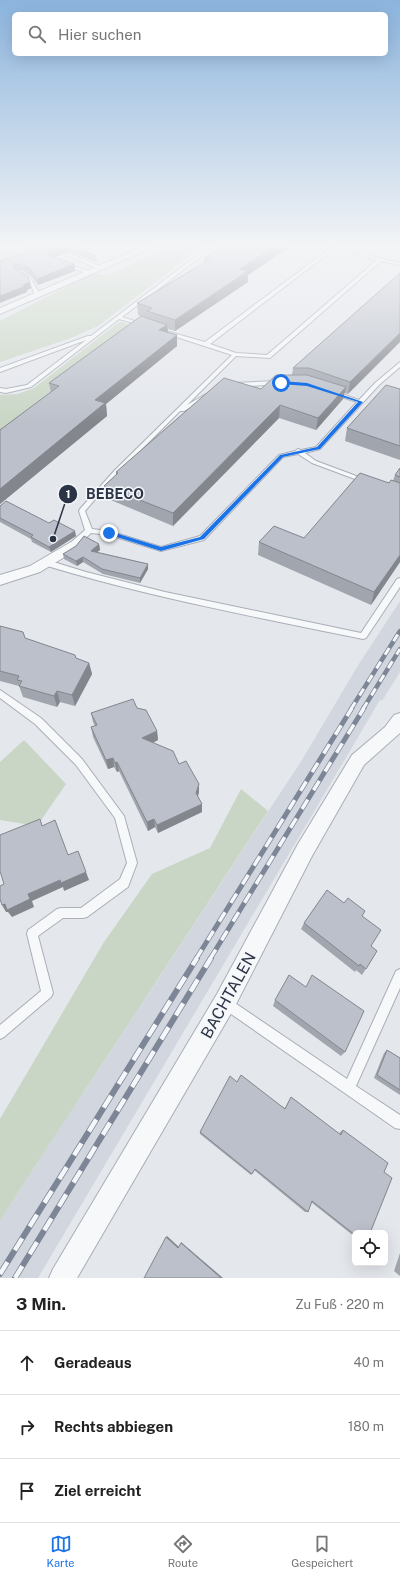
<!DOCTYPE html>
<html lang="de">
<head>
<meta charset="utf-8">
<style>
  :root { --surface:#fff; --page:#f2f2f2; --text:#222; --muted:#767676; --line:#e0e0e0; --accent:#1a73e8 }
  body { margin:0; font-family:"Public Sans",sans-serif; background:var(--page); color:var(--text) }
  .controls { position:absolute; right:12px; bottom:12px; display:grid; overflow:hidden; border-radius:6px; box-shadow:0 4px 16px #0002 }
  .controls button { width:36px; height:36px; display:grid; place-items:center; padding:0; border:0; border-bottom:1px solid var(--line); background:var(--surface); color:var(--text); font:20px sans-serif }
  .stop { position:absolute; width:12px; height:12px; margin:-9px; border:3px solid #1a73e8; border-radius:50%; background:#fff }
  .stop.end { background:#1a73e8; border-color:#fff; box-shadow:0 1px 4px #0008 }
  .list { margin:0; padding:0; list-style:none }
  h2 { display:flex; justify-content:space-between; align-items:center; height:52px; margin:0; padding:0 16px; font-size:17px }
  h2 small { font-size:13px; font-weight:400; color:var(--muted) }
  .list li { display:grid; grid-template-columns:26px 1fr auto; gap:12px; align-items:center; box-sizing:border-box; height:64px; padding:0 16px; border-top:1px solid var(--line) }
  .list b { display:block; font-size:15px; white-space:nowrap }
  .list em { font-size:13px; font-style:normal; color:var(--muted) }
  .icon { flex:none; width:22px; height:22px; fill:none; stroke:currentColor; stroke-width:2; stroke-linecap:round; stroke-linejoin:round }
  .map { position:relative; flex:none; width:400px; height:1278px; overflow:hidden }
  .search { position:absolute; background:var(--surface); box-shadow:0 4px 16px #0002; left:12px; right:12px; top:12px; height:44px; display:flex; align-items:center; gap:10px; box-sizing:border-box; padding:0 14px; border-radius:6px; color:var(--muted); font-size:15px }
  .sheet { height:244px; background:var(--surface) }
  nav { display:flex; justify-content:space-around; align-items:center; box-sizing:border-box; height:56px; border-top:1px solid var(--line); background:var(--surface); font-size:11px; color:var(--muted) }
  nav a { display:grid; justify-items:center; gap:2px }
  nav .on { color:var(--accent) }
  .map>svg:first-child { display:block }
  .built { fill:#d2d6de }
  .green { fill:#c9d6c5 }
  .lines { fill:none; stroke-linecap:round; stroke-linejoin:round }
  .service-casing { stroke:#a9aeb7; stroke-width:2 }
  .minor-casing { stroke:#a9aeb7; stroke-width:2 }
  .service { fill:#f7f8fa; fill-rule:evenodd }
  .minor { fill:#f7f8fa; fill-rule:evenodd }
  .rail-far2-casing { stroke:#7d8696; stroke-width:4.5 }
  .rail-far1-casing { stroke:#7d8696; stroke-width:5 }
  .rail-casing { stroke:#7d8696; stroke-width:6 }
  .rail-far2 { stroke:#f4f6f9; stroke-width:3; stroke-dasharray:8; stroke-linecap:butt }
  .rail-far1 { stroke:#f4f6f9; stroke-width:3.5; stroke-dasharray:11; stroke-linecap:butt }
  .rail { stroke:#f4f6f9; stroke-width:4.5; stroke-dasharray:14; stroke-linecap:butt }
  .wall { fill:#a1a5ae }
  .shaded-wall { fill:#83868d }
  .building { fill:#bbc0ca; stroke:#83868d }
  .route { fill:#1a73e8 }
  .labels { text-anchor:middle; stroke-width:3; stroke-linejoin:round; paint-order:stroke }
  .near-street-label { font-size:16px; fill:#2b3445; stroke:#f4f6f9 }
  .leader { fill:none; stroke:#2b3445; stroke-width:1.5 }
  .callout-dot { fill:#2b3445; stroke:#f4f6f9; stroke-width:1.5 }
  .mark-label { font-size:12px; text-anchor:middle; font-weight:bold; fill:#fff }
  .callout-label { font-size:14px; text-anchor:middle; font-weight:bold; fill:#2b3445; stroke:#f4f6f9; stroke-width:3; stroke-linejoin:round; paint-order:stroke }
</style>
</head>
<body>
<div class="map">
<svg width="400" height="1278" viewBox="0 0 400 1278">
  <rect width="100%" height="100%" fill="#e4e7ec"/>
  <polygon class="built" points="400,601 400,672 382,701 380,700 38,1278 0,1278 0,1220 302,760 357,667"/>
  <g class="green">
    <polygon points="29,244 59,244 0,261 0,253"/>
    <polygon points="147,244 206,244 98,326 71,338 0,362 0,321 91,274 109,275 160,252"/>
    <polygon points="122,322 130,325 133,332 0,432 0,395 18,394 34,388 118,323"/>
    <polygon points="23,741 25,741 66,784 37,826 0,820 0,762"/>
    <polygon points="241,789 268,811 0,1220 0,1119 104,942 152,874 210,848"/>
  </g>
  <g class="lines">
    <defs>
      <g id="service">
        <polygon points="212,244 217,244 122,317 144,324 144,326 119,319 31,387 6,393 0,392 0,388 6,389 27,385 86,340 0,372 0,368 88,336 91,336"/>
        <path d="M332,247L400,263V265L381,261L270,358L236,356L187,405L206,394H210V396L184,411H180L119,472L85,511L92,529L109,531L161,547L200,536L279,455L295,451L298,449L301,450L316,447L357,402L332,394V392H336L359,400L375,383L400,362V367L379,385L320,449L305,453L316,461L367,480V482H363L312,463L298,454L283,457L204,540L161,551L109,535L91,533L74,549H68L67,547L68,545L85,530L79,511L80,509L115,470L232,355L155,330V328L205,342ZM334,249L377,260L267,355L236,353L210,344Z"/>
        <polygon points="68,253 102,267 102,268 98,269 68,255 55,260 91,272 91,273 89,274 49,260"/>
        <path d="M18,272C33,273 33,287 41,294V295L34,293L30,282L18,274Z"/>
        <polygon points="278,381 280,382 280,384 234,387 231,385 234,383"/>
        <path d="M47,560L86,572L165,592L361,633L397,579L400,578V587L366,638L363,639C256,617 149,597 44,565L43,563Z"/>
        <polygon points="0,690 41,718 82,759 124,816 137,863 128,887 87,917 83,918 63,918 38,936 53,993 51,997 4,1037 0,1039 0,1025 41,991 27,934 28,930 57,909 61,908 81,908 120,879 127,863 115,818 76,765 35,724 0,698"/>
        <polygon points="400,969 400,988 356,1086 400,1115 400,1129 395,1128 221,1007 219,1003 221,999 225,997 229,999 347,1079 396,971"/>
      </g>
      <g id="minor">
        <polygon points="140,248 147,250 0,314 0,308"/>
        <polygon points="71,542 76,544 78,547 76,550 40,572 0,585 0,575 30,566"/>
        <polygon points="400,713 400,733 364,765 312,856 233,1010 77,1278 49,1278 53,1269 217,994 298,844 352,755 385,727 394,715"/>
      </g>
    </defs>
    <use href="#service" class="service-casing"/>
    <use href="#minor" class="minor-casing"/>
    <use href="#service" class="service"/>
    <use href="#minor" class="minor"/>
    <defs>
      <g id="rail-far2">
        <polyline points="351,709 400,631"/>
        <polyline points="363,709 400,649"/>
      </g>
      <g id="rail-far1">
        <polyline points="196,959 352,708"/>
        <polyline points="210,959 364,708"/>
      </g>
      <g id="rail">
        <polyline points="0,1274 197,958"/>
        <polyline points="15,1278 211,958"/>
      </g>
    </defs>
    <use href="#rail-far2" class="rail-far2-casing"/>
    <use href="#rail-far1" class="rail-far1-casing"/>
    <use href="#rail" class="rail-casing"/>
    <use href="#rail-far2" class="rail-far2"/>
    <use href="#rail-far1" class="rail-far1"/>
    <use href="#rail" class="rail"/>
  </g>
  <g class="wall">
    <polygon points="66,244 96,256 97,262 69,252 53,257 74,264 75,271 38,285 31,276 21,270 17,270 31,288 27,290 27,292 0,261"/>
    <polygon points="227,244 294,244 248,275 248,282 175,331 168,329 168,332 177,335 177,346 106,404 107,416 0,504 0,430 51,393 49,383 147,318 138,315 137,303 204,263 204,258"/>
    <polygon points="400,273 348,394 344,393 343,399 316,430 279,418 173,526 106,498 104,486 116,475 116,472 261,389 292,375 293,368"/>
    <polygon points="400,389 400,460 345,441 347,428"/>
    <polygon points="400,468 400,562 371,605 258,555 259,542 304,538 389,483 393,481 395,475"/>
    <polygon points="0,506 76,536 51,552 32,542 31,539 0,522"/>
    <polygon points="99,544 100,550 97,552 148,564 148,569 140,583 103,574 83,562 77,566 64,559 63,554"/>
    <polygon points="0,626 23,632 25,638 76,658 89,663 92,674 75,706 60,702 57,707 23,697 19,686 0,681"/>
    <polygon points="137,708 157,731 158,740 153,743 179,764 199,792 198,797 202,812 158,833 155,827 148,831 119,771 117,772 114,767 108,769 93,737 91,727 95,726 93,722 91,713"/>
    <polygon points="362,916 371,946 377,951 362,975 356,970 355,972 301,929 304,923"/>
    <polygon points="275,1000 345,1052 341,1056 273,1006"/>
    <polygon points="387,1050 400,1058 400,1095 374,1078 384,1053"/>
    <polygon points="237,1082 285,1108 291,1097 339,1134 340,1132 343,1130 355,1237 311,1202 308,1212 305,1212 254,1170 251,1175 200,1134 200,1132"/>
    <polygon points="400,1253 400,1276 394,1271"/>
  </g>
  <g class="shaded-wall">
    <polygon points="279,244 294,244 248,275 248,282 175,331 175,320 240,269"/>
    <polygon points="68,245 69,252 48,259 47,252"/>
    <polygon points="74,264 75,271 38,285 37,279"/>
    <polygon points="30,282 31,288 27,290 27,292 0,303 0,296 23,285"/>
    <polygon points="167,325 168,336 159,330"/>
    <polygon points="400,333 400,342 348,394 350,382"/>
    <polygon points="177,335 177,346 106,404 107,416 0,504 0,489 95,400"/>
    <polygon points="346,387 343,399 316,430 318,418"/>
    <polygon points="280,405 279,418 173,526 173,513"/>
    <polygon points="75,531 76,536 51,552 49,547"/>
    <polygon points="99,544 100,550 92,556 91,551"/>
    <polygon points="400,555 400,562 371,605 374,592"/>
    <polygon points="83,557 83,562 77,566 76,561"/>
    <polygon points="148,564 148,569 140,583 140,578"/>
    <polygon points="89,663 92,674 75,706 72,695"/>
    <polygon points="57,691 60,702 57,707 54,696"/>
    <polygon points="157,731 158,740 143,747 142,738"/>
    <polygon points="113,758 114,767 108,769 106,760"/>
    <polygon points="117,762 119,771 117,772 115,763"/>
    <polygon points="199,784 199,792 196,802 196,793"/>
    <polygon points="202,804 202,812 158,833 157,825"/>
    <polygon points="154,819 155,827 148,831 147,822"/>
    <polygon points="86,872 89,880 64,891 63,887 32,901 34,907 12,917 8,912 6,912 2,905 60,880"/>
    <polygon points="167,1236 179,1247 178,1248 166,1237"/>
    <polygon points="181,1242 223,1278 221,1278 181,1243"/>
  </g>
  <g class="building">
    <polygon points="54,244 66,244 96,256 68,245 47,252 48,255 74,264 37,279 30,269 20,264 14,264 14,268 28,277 30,282 23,285 26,286 0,296 0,261"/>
    <polygon points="227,244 279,244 240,269 248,271 175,320 147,311 152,308 137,303 210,259 204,258"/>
    <polygon points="400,273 400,333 350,382 309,368 293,368"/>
    <polygon points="141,316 167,325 159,330 177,335 95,400 105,403 0,489 0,430 59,386 49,383"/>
    <polygon points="276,375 307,375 346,387 318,418 280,405 173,513 104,486 118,473 116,472 224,378 261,389"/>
    <polygon points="386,385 400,389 400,446 347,428"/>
    <polygon points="400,468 400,477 395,475"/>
    <polygon points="360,473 389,483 391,480 400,483 400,555 374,592 259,542 274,526 304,538"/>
    <polygon points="6,501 49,523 54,520 75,531 49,547 31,537 33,535 0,518 0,506"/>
    <polygon points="84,536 99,544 91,551 148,564 140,578 102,569 83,557 76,561 63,554 76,546"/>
    <polygon points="0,626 23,632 25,638 75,655 76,658 89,663 72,695 57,691 54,696 19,686 22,681 17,680 19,676 0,671"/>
    <polygon points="133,699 137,708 146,710 157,731 142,738 173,751 179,764 186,761 199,784 196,793 202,804 157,825 154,819 147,822 117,762 115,763 113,758 106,760 91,727 97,725 91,713"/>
    <polygon points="40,819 42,826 55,820 68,855 78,851 86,872 61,883 60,880 28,894 30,899 7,910 5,904 2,905 0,899 0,886 4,884 0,871 0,835"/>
    <polygon points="327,890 344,903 348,898 365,911 362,916 381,930 371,946 377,951 366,969 360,964 359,966 304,923"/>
    <polygon points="289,975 306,987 312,975 364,1011 345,1052 275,1000"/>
    <polygon points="387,1050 400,1058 400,1090 377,1075"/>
    <polygon points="241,1075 285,1109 291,1097 341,1135 343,1130 388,1163 384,1172 392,1178 370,1233 355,1233 355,1235 312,1201 308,1212 255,1169 252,1174 200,1132 230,1076 237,1082"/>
    <polygon points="166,1237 178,1248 181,1243 221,1278 144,1278"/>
  </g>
  <linearGradient id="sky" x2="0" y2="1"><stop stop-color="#8bb4dd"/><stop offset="0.58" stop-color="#f3f4f6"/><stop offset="1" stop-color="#f3f4f6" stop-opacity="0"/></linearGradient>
  <rect width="400" height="423" fill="url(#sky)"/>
  <polygon class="route" points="281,381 307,383 363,402 320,449 283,457 204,539 161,551 107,534 106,533 109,531 161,547 200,537 280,455 317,447 358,402 307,386 280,384"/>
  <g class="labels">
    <g class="near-street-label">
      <text transform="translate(228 995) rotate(-61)" y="6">BACHTALEN</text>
    </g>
  </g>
  <path class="leader" d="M53 539L68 494"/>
  <g class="callout-dot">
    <circle cx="53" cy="539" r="4"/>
    <circle cx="68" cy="494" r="10"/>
  </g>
  <g class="mark-label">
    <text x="68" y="498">1</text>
  </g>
  <g class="callout-label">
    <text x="115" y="499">BEBECO</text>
  </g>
</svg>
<div class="controls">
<button><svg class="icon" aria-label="locate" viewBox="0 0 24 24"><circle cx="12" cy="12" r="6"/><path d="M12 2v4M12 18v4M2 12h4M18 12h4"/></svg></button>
</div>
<div class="stop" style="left:281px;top:383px"></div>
<div class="stop end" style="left:109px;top:533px"></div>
<div class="search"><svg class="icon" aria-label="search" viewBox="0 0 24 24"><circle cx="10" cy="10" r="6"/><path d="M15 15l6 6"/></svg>Hier suchen</div>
</div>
<section class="sheet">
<h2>3 Min.<small>Zu Fuß · 220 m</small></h2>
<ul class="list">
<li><svg class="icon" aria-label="ahead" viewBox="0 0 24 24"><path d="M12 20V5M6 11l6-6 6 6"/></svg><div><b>Geradeaus</b></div><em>40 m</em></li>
<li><svg class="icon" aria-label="right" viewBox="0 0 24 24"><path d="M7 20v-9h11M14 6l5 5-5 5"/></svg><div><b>Rechts abbiegen</b></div><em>180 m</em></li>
<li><svg class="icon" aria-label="arrive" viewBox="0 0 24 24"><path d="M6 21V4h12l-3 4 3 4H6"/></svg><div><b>Ziel erreicht</b></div></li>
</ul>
</section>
<nav>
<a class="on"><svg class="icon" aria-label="map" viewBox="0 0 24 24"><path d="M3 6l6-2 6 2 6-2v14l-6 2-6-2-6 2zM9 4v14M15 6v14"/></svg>Karte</a>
<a><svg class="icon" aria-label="directions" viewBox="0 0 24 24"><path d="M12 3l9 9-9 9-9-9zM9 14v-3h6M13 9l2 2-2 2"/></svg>Route</a>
<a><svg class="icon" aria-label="saved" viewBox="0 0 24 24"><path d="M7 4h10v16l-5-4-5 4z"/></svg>Gespeichert</a>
</nav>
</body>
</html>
